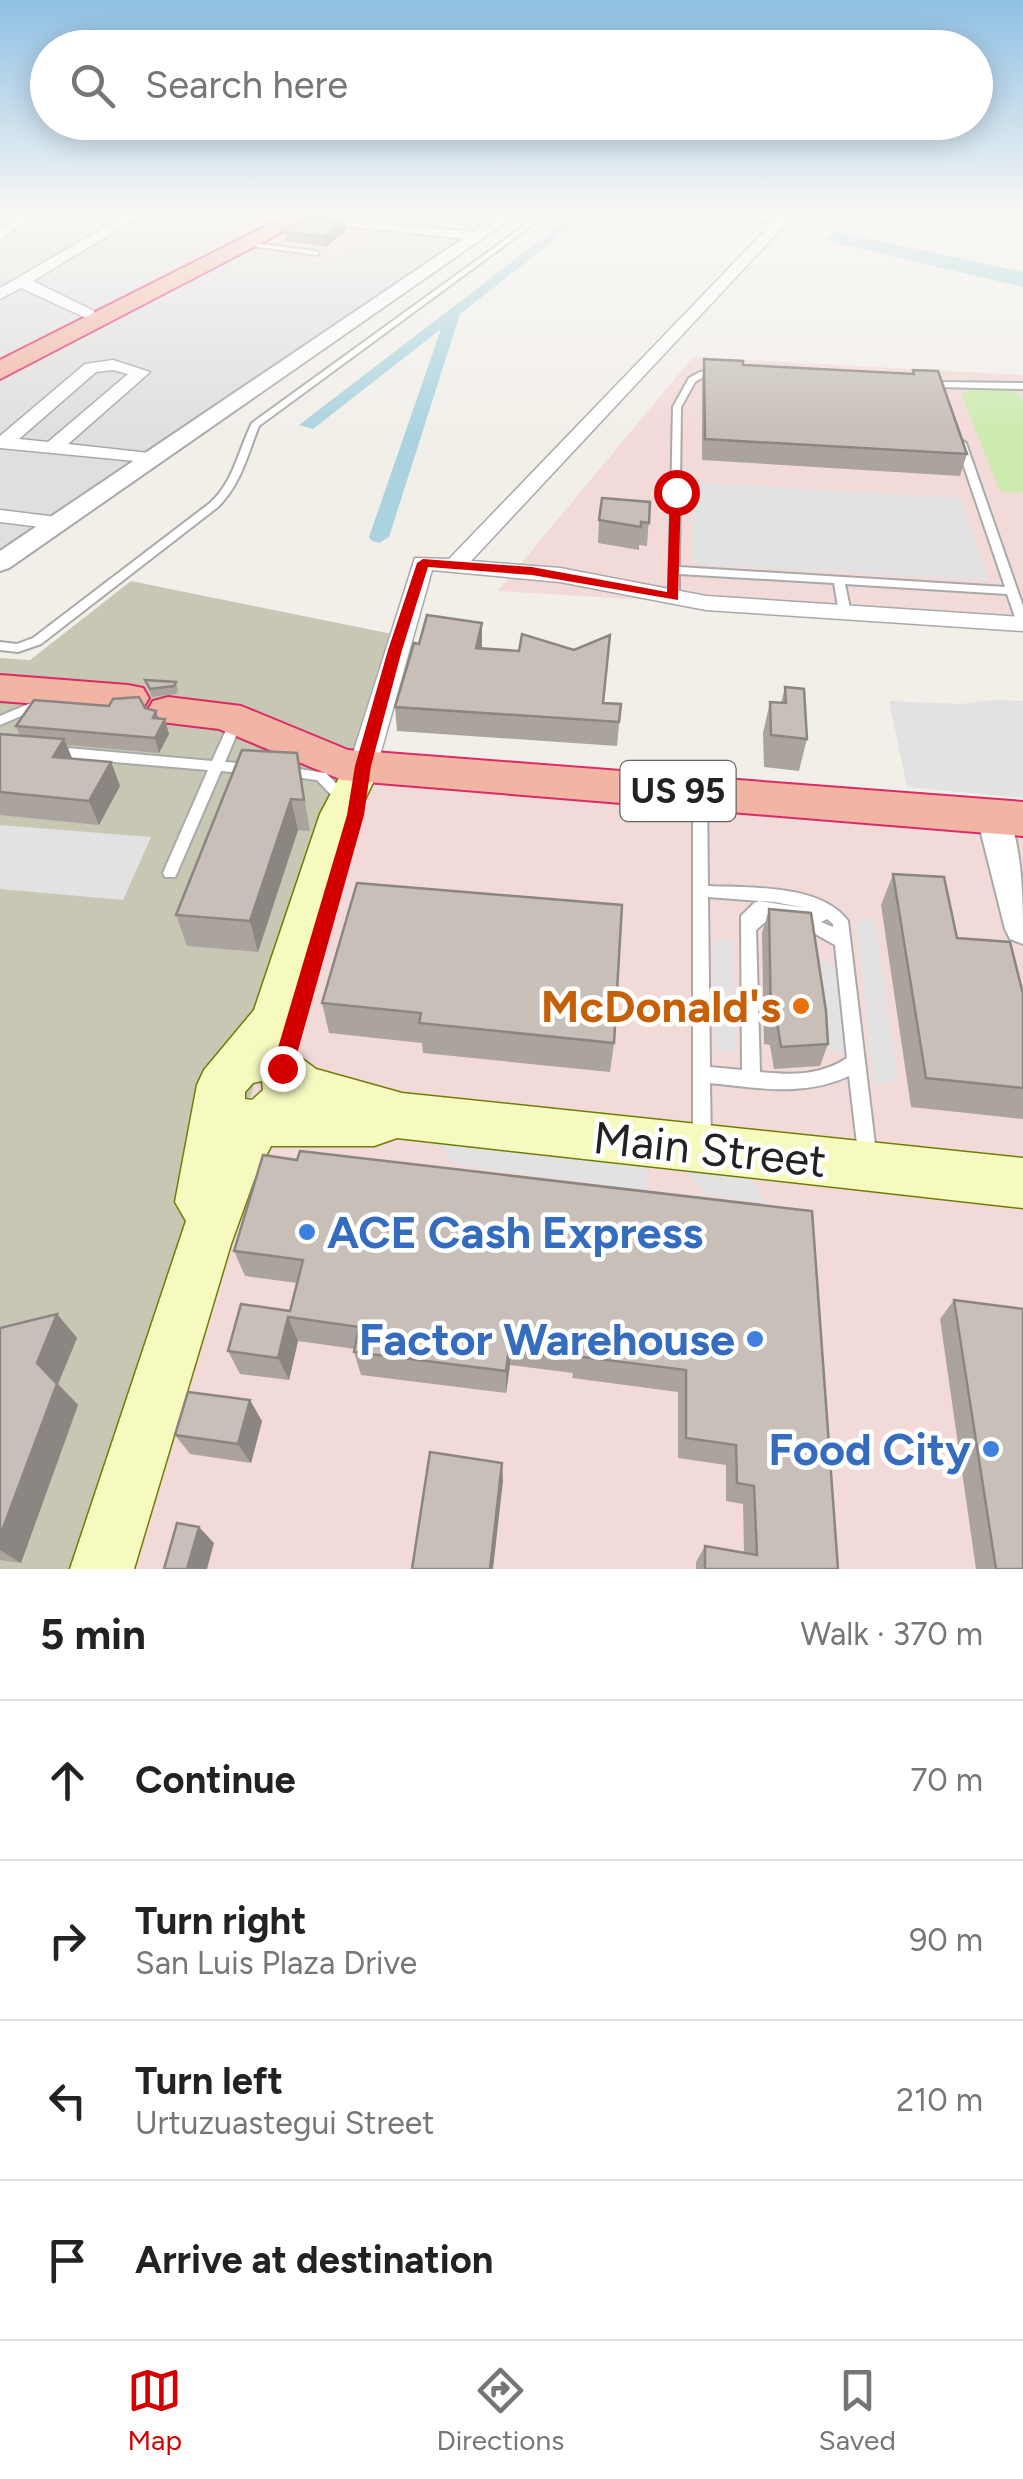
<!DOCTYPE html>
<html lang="en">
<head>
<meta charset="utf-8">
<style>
  :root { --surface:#fff; --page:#f2f2f2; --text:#222; --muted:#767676; --line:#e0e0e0; --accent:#d40000 }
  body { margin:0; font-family:Figtree,sans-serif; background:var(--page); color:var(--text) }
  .stop { position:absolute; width:30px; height:30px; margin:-22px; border:8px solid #d40000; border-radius:50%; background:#fff }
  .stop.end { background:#d40000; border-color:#fff; box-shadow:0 2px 10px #0008 }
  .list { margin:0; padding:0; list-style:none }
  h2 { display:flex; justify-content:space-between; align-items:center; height:130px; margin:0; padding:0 40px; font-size:42px }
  h2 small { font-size:32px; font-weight:400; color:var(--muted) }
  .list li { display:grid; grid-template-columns:65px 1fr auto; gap:30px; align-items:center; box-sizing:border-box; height:160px; padding:0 40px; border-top:2px solid var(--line) }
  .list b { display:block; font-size:38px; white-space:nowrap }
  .list p { margin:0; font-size:32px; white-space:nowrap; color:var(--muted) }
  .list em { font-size:32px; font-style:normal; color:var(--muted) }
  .icon { flex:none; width:55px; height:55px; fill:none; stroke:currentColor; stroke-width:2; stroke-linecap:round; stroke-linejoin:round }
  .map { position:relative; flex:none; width:1023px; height:1569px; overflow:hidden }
  .search { position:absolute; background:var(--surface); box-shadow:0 5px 25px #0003; left:30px; right:30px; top:30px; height:110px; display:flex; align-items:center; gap:25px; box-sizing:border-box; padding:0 35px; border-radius:55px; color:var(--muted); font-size:38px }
  .sheet { height:770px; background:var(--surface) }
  nav { display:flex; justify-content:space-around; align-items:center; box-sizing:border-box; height:140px; border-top:2px solid var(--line); background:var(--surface); font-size:28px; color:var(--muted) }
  nav a { display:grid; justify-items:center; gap:5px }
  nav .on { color:var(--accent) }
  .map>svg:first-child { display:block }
  .residential { fill:#e0dfdf }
  .commercial { fill:#f2dad9 }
  .construction { fill:#c7c7b4 }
  .grass { fill:#cdebb0 }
  .parking { fill:#e2e2e2 }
  .water { fill:#aad3df }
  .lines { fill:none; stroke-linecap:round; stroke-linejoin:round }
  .canal { fill:#aad3df; fill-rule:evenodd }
  .service-casing { stroke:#a9a9a9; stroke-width:4 }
  .minor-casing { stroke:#a9a9a9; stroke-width:3 }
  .tertiary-casing { stroke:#a9a9a9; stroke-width:4 }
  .secondary-casing { stroke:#707d05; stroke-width:3 }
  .trunk-casing { stroke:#dc2a67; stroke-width:4 }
  .service { fill:#fff; fill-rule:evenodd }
  .minor { fill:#fff; fill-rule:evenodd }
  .tertiary { fill:#fff; fill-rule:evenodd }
  .secondary { fill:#f7fabf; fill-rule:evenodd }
  .trunk { fill:#f2b4a3; fill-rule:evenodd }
  .wall { fill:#aba49e }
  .shaded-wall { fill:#8b8681 }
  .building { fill:#c7bfb8; stroke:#8b8681; stroke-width:2.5 }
  .route { fill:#d40000 }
  .food-dot { fill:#e8710a; stroke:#fff; stroke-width:4 }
  .shop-dot { fill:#3f7fe0; stroke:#fff; stroke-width:4 }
  .labels { text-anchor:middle; stroke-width:9; stroke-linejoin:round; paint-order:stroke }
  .shield { fill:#fff; stroke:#646464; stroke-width:2.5 }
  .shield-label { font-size:35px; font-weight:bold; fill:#222 }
  .near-food-label { font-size:45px; font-weight:bold; fill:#c56008; stroke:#fff; text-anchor:end }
  .near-street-label { font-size:45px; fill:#222; stroke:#fff }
  .near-shop-label { font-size:45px; font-weight:bold; fill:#366cbe; stroke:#fff; text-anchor:end }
</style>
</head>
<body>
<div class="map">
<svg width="1023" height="1569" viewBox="0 0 1023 1569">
  <rect width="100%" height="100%" fill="#f2efe9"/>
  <polygon class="residential" points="0,215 499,215 0,550"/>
  <g class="commercial">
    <polygon points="294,220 378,229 327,263 237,249"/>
    <polygon points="693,357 1023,375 1023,623 498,591"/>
    <polygon points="356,766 1023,817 1023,1569 101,1569"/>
  </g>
  <polygon class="construction" points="131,581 397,635 101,1569 0,1569 0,658 30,660"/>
  <polygon class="grass" points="976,389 1017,391 1023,403 1023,493 1000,492 961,393"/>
  <g class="parking">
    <polygon points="692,482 960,498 989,581 691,564"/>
    <polygon points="994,700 1023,701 1023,798 907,787 889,701 961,704"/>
    <polygon points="0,825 151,837 123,900 0,889"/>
    <polygon points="874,917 898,1079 874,1086 856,923"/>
    <polygon points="714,939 733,941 736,1052 715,1050"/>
    <polygon points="813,956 836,967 845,1056 821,1044"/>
    <polygon points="433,1139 648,1165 647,1191 455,1165"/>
    <polygon points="681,1167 748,1176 769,1204 706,1195"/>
  </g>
  <polygon class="water" points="834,231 1023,272 1023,287 827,241"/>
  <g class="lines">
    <g class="canal">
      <polygon points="573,215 586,215 460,314 389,537 379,543 372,541 369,537 441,329 313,429 299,425"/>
      <polygon points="732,215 751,215 771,223 765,227"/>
    </g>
    <defs>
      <g id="service">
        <path d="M539,215H546L259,426C247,456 241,484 218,507L41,644L18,652L0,650V642L17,644L33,638L210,503C234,481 238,451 252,423Z"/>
        <polygon points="247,242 316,251 319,253 316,255 245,245"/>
        <polygon points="721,369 725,372 724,374 705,376 695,382 681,407 679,567 1005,587 956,443 961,440 966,443 1023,606 1023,627 1017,623 1007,594 845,584 851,613 845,616 839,613 834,583 679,574 679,597 677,599 669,599 673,407 689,378 700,372"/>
        <polygon points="940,382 1023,383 1023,389 937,387 936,385"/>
        <polygon points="43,698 49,702 47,705 0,725 0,716"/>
        <polygon points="238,713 244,717 225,762 253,764 260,769 253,774 221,771 177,873 175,877 165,877 163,873 208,770 56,757 49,752 56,747 212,761 232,717"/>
        <polygon points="285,767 326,773 350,798 348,802 338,802 317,780 280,775 278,772"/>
        <path d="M700,788L707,793L708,886C749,888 821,884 848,921L877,1161L875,1167L868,1170L861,1167L859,1161L849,1076C803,1097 760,1088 710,1083L711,1142L708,1148L702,1151L696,1148L693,1142V793ZM708,897L775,902L805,908L759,901L754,903L741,916L742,1070L710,1067ZM827,919L833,924V927L821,922ZM764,923L810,931L835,945L847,1058C820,1076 791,1075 760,1072L756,930Z"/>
      </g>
      <g id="minor">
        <polygon points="19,215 34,215 0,240 0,229"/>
        <polygon points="126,215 142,215 33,281 94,311 94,317 84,317 21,288 0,299 0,288"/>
        <polygon points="275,215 477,232 484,236 477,240 281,220"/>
        <polygon points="780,215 794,215 471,561 560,568 706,596 1023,617 1023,631 706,610 560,582 432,570 377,766 373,773 353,773 349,766 415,558 449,559"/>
        <path d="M113,360L150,372L68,444L149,453L159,459L156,463L0,448V436L85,364ZM113,370L128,374L48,442L19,439L96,372Z"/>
        <polygon points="0,510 57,517 67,523 57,529 0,522"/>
      </g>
      <g id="tertiary">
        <polygon points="498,215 516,215 9,568 0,571 0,551"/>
        <path d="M994,805L1006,808C1023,849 1023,899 1023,944L1010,939L1005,929L977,817L982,808Z"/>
      </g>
      <path id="secondary" d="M363,753L376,757L381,766L358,814L297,1020L282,1044L316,1069L402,1093L1023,1158V1208L397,1138L374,1146H271L254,1180L231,1244L134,1569H70L186,1221L175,1202L197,1085L204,1070L254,1010L320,814L350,757ZM262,1081L263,1090L252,1100L245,1099V1092L253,1083Z"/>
      <g id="trunk">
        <polygon points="288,215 315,215 0,379 0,360"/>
        <polygon points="0,675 128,685 143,688 149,698 143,708 128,711 0,701"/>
        <polygon points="168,697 241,706 348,750 1023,802 1023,836 342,780 219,729 153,721 147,711 153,701"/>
      </g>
    </defs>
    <use href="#service" class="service-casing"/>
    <use href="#minor" class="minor-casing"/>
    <use href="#tertiary" class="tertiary-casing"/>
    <use href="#secondary" class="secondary-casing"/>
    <use href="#trunk" class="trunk-casing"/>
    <use href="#service" class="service"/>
    <use href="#minor" class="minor"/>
    <use href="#tertiary" class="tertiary"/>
    <use href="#secondary" class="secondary"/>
    <use href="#trunk" class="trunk"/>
  </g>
  <g class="wall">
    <polygon points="347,230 325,247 285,241 284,232"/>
    <polygon points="704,359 743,365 912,374 913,370 967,454 960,476 702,460 702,380"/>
    <polygon points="650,502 647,546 639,545 639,550 598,543 599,520"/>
    <polygon points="482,648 604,703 621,704 617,746 397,731 395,707"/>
    <polygon points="145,680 176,682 178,691 176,694 152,697"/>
    <polygon points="785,687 807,739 799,771 764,767 763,733 770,702 781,703"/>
    <polygon points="145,708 159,718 169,734 159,753 67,745 72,758 111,762 120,786 99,825 0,815 0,734 19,735 16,726"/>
    <polygon points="297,753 310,831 298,830 258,952 187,946 176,915"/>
    <polygon points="893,874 957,938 1023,994 1023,1119 911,1107 881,905"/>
    <polygon points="357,883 614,1043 610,1072 423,1053 422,1043 329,1033 322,1003"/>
    <polygon points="769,909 828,1044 820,1066 774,1069 770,1045 764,1044 762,933"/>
    <polygon points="297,1160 812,1211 838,1569 696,1569 696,1562 705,1546 744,1553 743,1504 726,1501 726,1465 678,1458 678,1392 572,1378 573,1373 510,1365 506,1393 361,1375 354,1352 355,1349 298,1341 289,1380 240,1374 228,1351 290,1311 297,1283 245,1276 234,1251"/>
    <polygon points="954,1300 1023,1569 976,1569 940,1319"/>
    <polygon points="57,1314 77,1338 58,1384 78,1405 21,1563 0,1560 0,1328"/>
    <polygon points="262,1421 251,1463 190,1454 175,1435"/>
  </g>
  <g class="shaded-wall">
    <polygon points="346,222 347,230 325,247 324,237"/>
    <polygon points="482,623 482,647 476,672 476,648"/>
    <polygon points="156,711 161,726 165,719 169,734 159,753 155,738 153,718"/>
    <polygon points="64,739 74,763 53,757"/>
    <polygon points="111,762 120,786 99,825 89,801"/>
    <polygon points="291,799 298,830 258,952 250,921"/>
    <polygon points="57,1314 77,1338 58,1384 78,1405 21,1563 0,1550 0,1536 37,1363"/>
    <polygon points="288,1317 298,1341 289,1380 278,1358"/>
    <polygon points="510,1342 510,1365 506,1393 506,1371"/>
    <polygon points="250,1400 262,1421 251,1463 238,1444"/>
    <polygon points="502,1463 503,1481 493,1569 490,1569"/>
    <polygon points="199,1527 214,1543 207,1569 187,1569"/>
  </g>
  <g class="building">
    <polygon points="304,218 346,222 324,237 284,232"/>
    <polygon points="704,359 743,361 743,365 914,374 913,370 938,371 967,454 705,439"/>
    <polygon points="602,498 650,502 649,523 641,522 641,527 599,520"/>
    <polygon points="427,615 482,623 476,648 519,651 522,634 574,650 610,635 603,703 621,704 619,722 395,707 414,643 419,644"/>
    <polygon points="145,680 176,682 174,686 150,689"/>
    <polygon points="785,687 804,689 807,739 771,735 770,702 786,703"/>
    <polygon points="139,697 145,708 156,711 153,718 165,719 155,738 16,726 34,700 109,706 113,699"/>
    <polygon points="0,734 64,739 53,757 111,762 89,801 0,792"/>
    <polygon points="242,750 297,753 304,800 291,799 250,921 176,915"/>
    <polygon points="893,874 944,877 957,938 1010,942 1023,994 1023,1088 926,1078"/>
    <polygon points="357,883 622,905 614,1043 419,1023 421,1013 322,1003"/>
    <polygon points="769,909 811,913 826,1011 828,1044 781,1047 777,1022 771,1021"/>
    <polygon points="300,1151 812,1211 838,1569 705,1569 705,1546 757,1555 754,1486 737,1483 736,1445 686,1438 686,1370 575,1356 575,1351 510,1342 506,1371 354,1352 359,1327 288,1317 278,1358 228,1351 241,1304 290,1311 303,1260 234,1251 263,1155 297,1160"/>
    <polygon points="954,1300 1023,1309 1023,1569 996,1569"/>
    <polygon points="57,1314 37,1363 57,1384 0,1536 0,1328"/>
    <polygon points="188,1392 250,1400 238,1444 175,1435"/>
    <polygon points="430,1452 502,1463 490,1569 412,1569"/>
    <polygon points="177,1523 199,1527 187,1569 164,1569"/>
  </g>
  <linearGradient id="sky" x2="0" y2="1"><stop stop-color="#8fc0e4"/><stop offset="0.49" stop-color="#f9f8f5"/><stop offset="1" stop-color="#f9f8f5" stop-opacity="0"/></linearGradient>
  <rect width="1023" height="435" fill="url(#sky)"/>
  <polygon class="route" points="676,488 681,492 678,600 532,575 428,567 402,650 371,766 364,815 293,1068 282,1078 275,1075 272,1068 347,815 355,766 388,650 417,563 423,559 532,567 667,592 670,492"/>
  <circle class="food-dot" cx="801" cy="1006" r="10"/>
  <g class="shop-dot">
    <circle cx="307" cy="1232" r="10"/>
    <circle cx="755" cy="1339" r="10"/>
    <circle cx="991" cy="1449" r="10"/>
  </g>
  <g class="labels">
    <rect class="shield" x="620.5" y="761" width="115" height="60" rx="8"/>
    <g class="shield-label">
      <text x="678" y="803">US 95</text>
    </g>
    <g class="near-food-label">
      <text x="781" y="1022">McDonald's</text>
    </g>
    <g class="near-street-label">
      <text transform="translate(710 1149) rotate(6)" y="16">Main Street</text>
    </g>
    <g class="near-shop-label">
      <text x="327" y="1248" text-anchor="start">ACE Cash Express</text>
      <text x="735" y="1355">Factor Warehouse</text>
      <text x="971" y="1465">Food City</text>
    </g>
  </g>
</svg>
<div class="stop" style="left:676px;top:492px"></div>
<div class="stop end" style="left:282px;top:1068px"></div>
<div class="search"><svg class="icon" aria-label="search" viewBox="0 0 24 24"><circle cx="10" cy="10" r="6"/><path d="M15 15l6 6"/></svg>Search here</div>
</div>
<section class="sheet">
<h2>5 min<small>Walk · 370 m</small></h2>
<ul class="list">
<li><svg class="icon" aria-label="ahead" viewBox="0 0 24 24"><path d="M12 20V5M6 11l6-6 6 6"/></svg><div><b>Continue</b></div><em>70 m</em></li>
<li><svg class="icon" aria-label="right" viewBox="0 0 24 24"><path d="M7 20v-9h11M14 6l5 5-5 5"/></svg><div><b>Turn right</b><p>San Luis Plaza Drive</p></div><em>90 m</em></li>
<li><svg class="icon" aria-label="left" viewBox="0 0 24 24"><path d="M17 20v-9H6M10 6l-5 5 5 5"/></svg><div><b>Turn left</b><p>Urtuzuastegui Street</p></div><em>210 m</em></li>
<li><svg class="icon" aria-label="arrive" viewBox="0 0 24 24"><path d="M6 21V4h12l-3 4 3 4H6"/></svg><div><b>Arrive at destination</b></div></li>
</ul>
</section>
<nav>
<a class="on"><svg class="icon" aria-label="map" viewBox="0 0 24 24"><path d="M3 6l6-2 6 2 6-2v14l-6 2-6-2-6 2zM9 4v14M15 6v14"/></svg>Map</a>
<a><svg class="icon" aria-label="directions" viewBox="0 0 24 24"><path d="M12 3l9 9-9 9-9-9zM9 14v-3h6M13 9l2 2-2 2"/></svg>Directions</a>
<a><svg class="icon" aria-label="saved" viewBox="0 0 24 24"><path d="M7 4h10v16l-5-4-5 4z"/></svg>Saved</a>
</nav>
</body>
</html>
